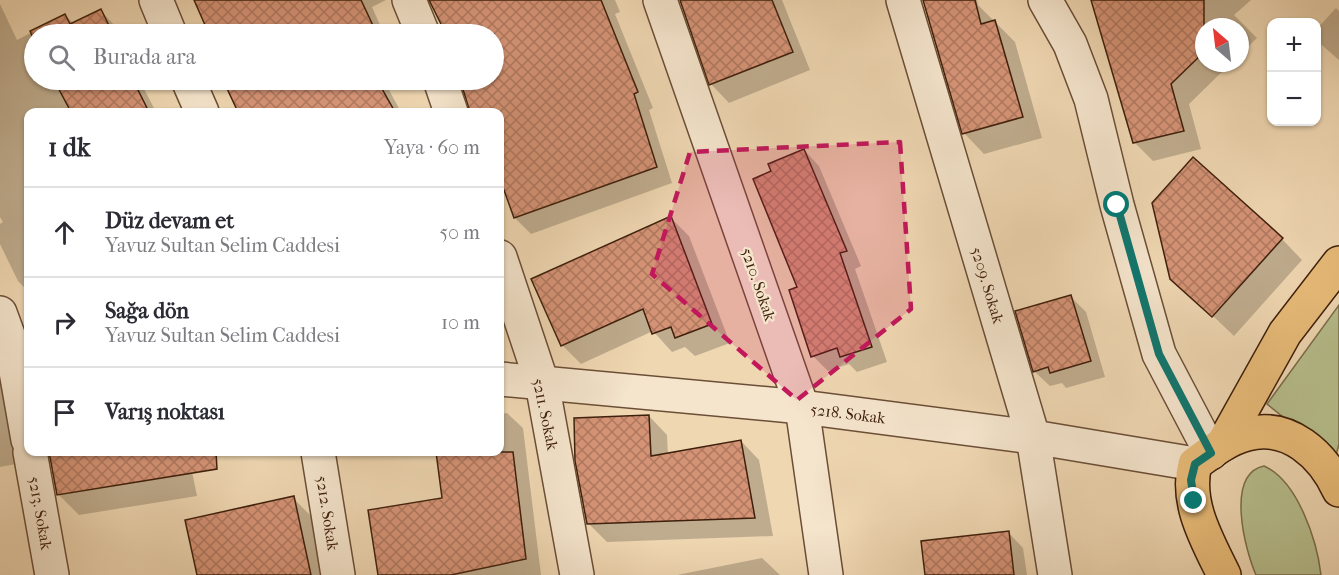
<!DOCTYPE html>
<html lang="tr">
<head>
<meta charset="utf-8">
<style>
  :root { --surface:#fff; --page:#f2f2f3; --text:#2b2b33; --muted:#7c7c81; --line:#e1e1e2 }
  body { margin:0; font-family:"IM FELL French Canon",serif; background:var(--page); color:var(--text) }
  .controls { position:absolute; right:18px; top:18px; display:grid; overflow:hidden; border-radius:12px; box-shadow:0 2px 4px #0004 }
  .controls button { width:54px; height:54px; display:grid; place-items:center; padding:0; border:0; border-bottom:2px solid var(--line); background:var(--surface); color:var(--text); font:30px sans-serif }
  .compass { position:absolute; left:1195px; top:18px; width:54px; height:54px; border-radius:50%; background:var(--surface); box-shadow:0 2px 4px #0004; rotate:332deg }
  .stop { position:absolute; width:18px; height:18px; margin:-14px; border:4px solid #0f766e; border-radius:50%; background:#fff }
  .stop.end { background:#0f766e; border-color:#fff; box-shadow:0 2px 6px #0008 }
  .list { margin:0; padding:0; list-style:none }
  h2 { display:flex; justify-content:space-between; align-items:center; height:78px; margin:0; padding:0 24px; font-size:26px }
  h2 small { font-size:20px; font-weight:400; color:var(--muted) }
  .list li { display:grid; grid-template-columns:39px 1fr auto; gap:18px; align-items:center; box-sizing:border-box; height:90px; padding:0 24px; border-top:2px solid var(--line) }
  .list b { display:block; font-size:22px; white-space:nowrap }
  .list p { margin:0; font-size:20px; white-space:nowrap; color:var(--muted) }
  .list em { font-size:20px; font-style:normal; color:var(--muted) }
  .icon { flex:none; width:33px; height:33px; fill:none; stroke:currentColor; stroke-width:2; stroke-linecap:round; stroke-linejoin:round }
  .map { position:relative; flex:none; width:1339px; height:575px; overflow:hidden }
  .search { position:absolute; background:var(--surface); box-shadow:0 2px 4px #0004; left:24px; top:24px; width:480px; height:66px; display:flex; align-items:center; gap:15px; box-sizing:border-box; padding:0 21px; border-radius:33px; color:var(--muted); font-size:22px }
  .panel { position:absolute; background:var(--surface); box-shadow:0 2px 4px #0004; left:24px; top:108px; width:480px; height:348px; border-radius:12px }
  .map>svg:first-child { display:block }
  .green { fill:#b7be8d; stroke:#7b6f4c; stroke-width:1.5 }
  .shadow { fill:#0003 }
  .building { fill:url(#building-cross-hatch); stroke:#3f200c; stroke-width:1.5 }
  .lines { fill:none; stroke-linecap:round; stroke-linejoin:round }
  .minor-casing { stroke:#6b4e36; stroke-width:36 }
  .major-casing { stroke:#3f200c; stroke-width:36 }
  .minor { stroke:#f5e5cd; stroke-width:33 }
  .major { stroke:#e8bc79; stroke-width:33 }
  .route { stroke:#0f766e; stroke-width:8 }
  .marked { fill:#c2185b; fill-opacity:0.2; stroke:#c2185b; stroke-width:4.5; stroke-dasharray:12 8; stroke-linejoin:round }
  .labels { text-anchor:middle; stroke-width:4.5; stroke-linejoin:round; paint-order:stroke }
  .street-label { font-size:16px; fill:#3f200c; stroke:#f5e5cd }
</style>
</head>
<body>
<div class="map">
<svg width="1339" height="575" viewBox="0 0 1339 575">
  <defs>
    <pattern id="building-cross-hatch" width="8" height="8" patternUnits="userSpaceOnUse" patternTransform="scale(1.5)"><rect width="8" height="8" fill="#d59376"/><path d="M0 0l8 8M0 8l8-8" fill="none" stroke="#ae785f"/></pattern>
  </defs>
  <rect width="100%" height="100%" fill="#efd7b2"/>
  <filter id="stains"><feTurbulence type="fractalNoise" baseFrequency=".00333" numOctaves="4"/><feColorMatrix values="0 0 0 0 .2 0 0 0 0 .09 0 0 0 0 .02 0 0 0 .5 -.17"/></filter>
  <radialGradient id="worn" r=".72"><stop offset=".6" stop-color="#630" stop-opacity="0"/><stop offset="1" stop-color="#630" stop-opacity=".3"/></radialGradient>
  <g class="green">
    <polygon points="1339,305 1339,444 1335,459 1267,404"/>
    <path d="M1264,466C1298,481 1317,541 1321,575H1256C1245,550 1225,474 1264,466Z"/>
  </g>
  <g class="shadow">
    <polygon points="195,0 386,0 372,7 384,34 211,34"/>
    <polygon points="431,0 615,0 620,12 615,14 653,108 649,110 672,183 531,234 515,218 500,175 500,112 473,112 461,80 494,80 494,34 448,34"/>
    <polygon points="681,0 782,0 810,70 729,103 711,84"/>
    <polygon points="924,0 977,0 978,5 1015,42 1042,138 984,154 964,133"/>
    <polygon points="1107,0 1251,0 1234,15 1257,38 1240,54 1240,27 1204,27 1204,63 1231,63 1189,104 1201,149 1153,161 1134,142"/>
    <polygon points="0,4 17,40 65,15 74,24 101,11 116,27 120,34 34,34 34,80 142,80 143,82 141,83 156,112 28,112 28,291 18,281 0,244 0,224 3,222 0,217"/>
    <polygon points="1336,8 1339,11 1339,60 1316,40 1316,30"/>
    <polygon points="225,80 404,80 405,82 389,90 401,112 239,112"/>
    <polygon points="804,150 819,166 861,266 855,269 887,362 857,372 849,364 828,371 813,356 799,288 773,172"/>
    <polygon points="671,218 689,236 730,343 695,356 685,347 672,352 653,331 581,364 563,346 533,280"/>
    <polygon points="1282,239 1302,260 1234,336 1190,294"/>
    <polygon points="1070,296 1086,312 1105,377 1066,388 1062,383 1050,386 1034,371"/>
    <polygon points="0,372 26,462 0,467"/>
    <polygon points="507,413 523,428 541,575 380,575 443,499 437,452 500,452 500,414"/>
    <polygon points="649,416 667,435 668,455 741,441 759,460 773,536 607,542 588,523"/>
    <polygon points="49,452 188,452 197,496 79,515 58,494"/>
    <polygon points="293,498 311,516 324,575 198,575"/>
    <polygon points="1008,532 1023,548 1027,575 927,575"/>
    <polygon points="762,558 780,575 677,575"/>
  </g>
  <g class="building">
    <polygon points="194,0 361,0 377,34 209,34"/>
    <polygon points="429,0 601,0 638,92 634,94 657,167 514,218 500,179 500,112 470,112 460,80 494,80 494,34 446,34"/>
    <polygon points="680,0 772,0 793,52 709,85"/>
    <polygon points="923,0 975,0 981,24 995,20 1023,117 962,134"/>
    <polygon points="1091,0 1204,0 1204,52 1171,84 1184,131 1133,143"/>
    <polygon points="101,9 113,34 34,34 34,40 30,31 65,14 70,24"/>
    <polygon points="54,80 133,80 149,112 71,112"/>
    <polygon points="223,80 377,80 395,112 238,112"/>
    <polygon points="804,149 847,251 840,253 872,347 840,357 837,348 811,357 789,290 797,287 753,179 771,171 768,164"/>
    <polygon points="1193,157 1283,238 1212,317 1170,279 1152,203"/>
    <polygon points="671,216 712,324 675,338 671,327 652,334 643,309 561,346 531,279"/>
    <polygon points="1071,295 1091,361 1050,373 1048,367 1033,372 1015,311"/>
    <polygon points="649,415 651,456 741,440 755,518 587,524 575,461 574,418"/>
    <polygon points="49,452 216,452 217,469 57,495"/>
    <polygon points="436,452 513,452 526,559 451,575 378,575 368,510 442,498"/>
    <polygon points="294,496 311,575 197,575 185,520"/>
    <polygon points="1009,531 1014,575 925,575 921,541"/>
  </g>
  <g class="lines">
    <defs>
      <g id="minor">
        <polyline points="156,0 170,34"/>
        <polyline points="409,0 423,34"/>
        <polyline points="660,0 802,407 826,575"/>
        <polyline points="903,0 1033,437 1055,575"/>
        <polyline points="1045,0 1070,44 1091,99 1117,205 1159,354 1211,453"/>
        <polyline points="188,80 202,112"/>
        <polyline points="440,80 451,112"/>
        <polyline points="500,257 542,383 577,575"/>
        <polyline points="0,313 11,343 28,440"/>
        <polyline points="500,379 802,407 1033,437 1195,464"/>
        <polyline points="30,452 52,575"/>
        <polyline points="318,452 338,575"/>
      </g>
      <g id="major">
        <polyline points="1223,444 1285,333 1339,263"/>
        <path d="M1224,575C1207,540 1185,503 1195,464C1211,452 1227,439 1247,434C1289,423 1323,455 1339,490"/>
      </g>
    </defs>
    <use href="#minor" class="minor-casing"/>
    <use href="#major" class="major-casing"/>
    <use href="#minor" class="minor"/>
    <use href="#major" class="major"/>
  </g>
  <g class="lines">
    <polyline class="route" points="1117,205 1159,354 1211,453 1195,464 1191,480 1194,501"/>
  </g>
  <path class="marked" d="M900,142L911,309L797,400L652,274L690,152Z"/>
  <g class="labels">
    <g class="street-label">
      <text transform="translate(759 284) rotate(71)" y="6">5210. Sokak</text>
      <text transform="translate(988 285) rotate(73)" y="6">5209. Sokak</text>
      <text transform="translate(848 413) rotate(7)" y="6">5218. Sokak</text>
      <text transform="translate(546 414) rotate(78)" y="6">5211. Sokak</text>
      <text transform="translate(41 513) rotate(80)" y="6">5213. Sokak</text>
      <text transform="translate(328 513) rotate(81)" y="6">5212. Sokak</text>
    </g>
  </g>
  <rect width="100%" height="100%" filter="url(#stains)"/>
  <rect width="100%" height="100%" fill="url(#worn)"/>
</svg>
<div class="controls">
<button>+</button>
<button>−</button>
</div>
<svg class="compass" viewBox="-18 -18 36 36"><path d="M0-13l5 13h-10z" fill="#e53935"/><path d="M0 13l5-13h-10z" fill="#7c7c81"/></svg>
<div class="stop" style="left:1117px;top:205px"></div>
<div class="stop end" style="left:1194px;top:501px"></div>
<div class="search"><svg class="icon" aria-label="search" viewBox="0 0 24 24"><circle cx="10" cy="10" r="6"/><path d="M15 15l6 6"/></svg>Burada ara</div>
<section class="panel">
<h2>1 dk<small>Yaya · 60 m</small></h2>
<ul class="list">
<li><svg class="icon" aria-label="ahead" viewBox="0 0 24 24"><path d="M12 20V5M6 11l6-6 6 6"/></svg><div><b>Düz devam et</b><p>Yavuz Sultan Selim Caddesi</p></div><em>50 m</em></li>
<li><svg class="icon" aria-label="right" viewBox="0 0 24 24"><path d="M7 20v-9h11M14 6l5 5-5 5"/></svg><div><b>Sağa dön</b><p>Yavuz Sultan Selim Caddesi</p></div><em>10 m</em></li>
<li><svg class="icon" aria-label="arrive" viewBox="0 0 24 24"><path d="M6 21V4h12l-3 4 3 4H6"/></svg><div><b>Varış noktası</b></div></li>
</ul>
</section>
</div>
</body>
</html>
